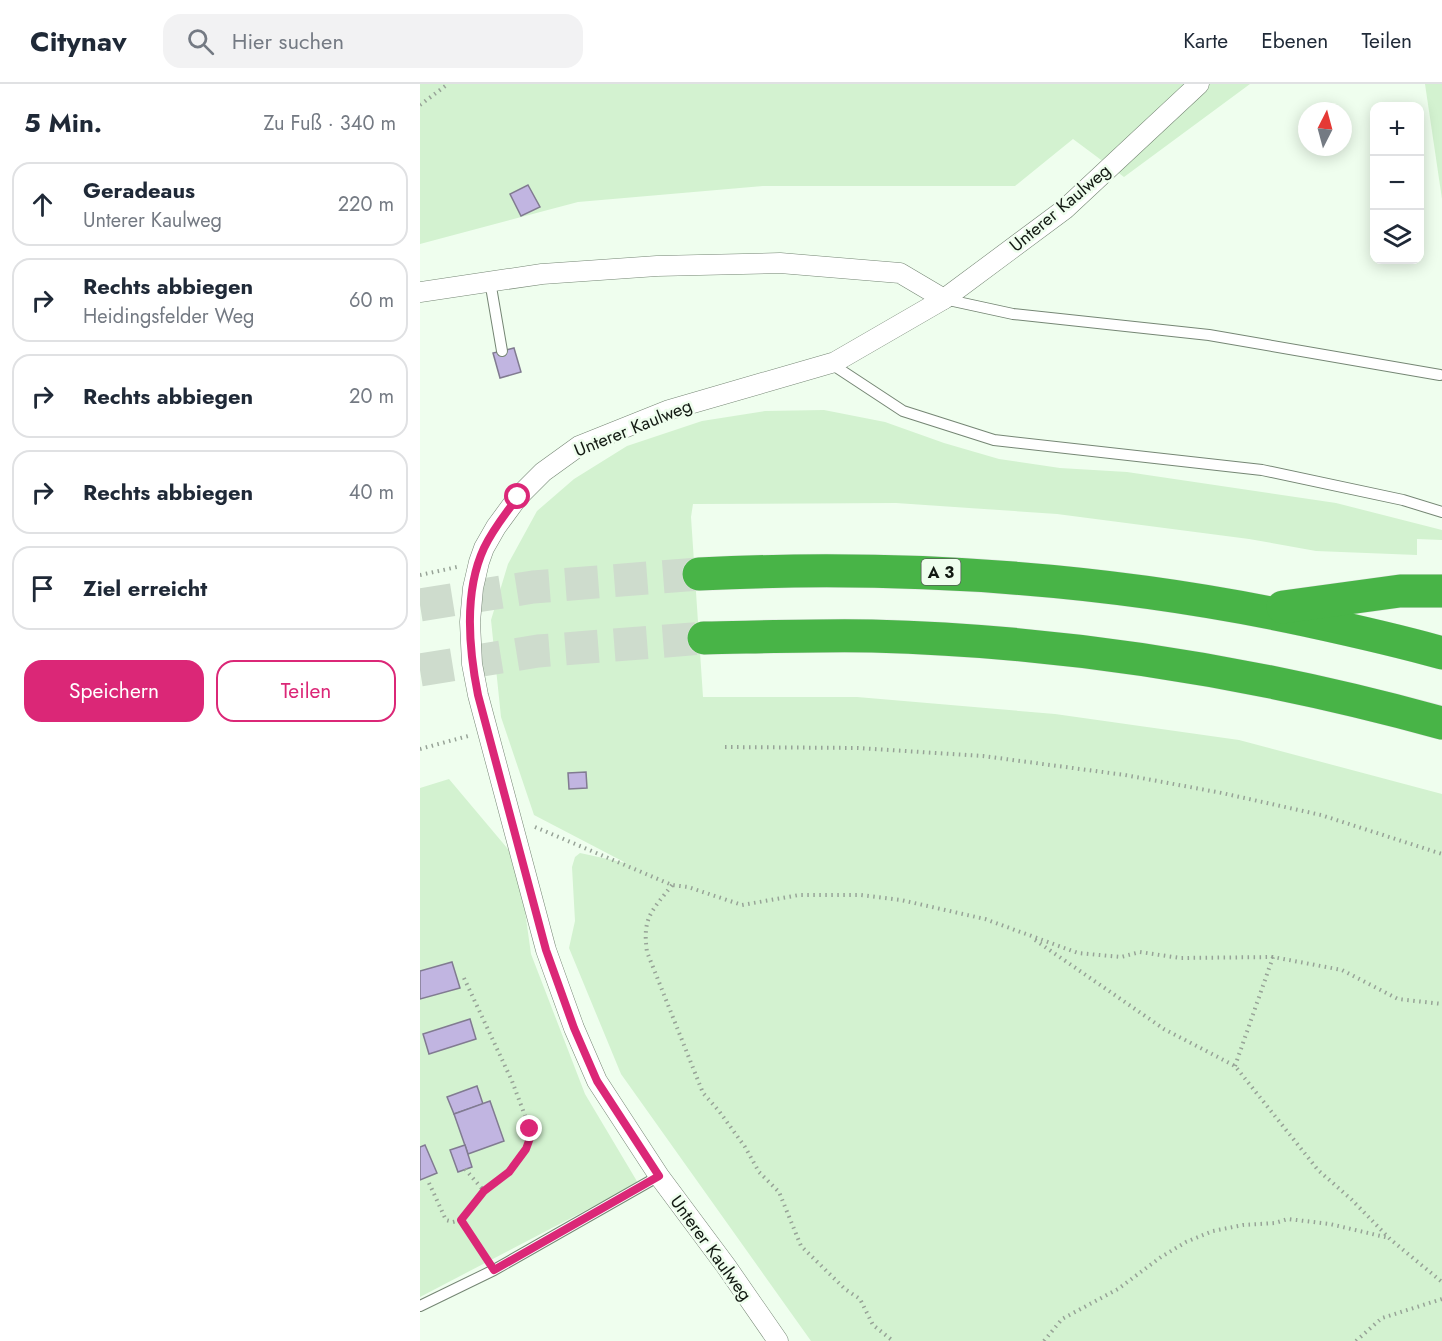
<!DOCTYPE html>
<html lang="de">
<head>
<meta charset="utf-8">
<style>
  :root { --surface:#fff; --page:#f2f2f3; --text:#1f2937; --muted:#747a83; --line:#e0e1e3; --accent:#db2777 }
  body { margin:0; font-family:Jost,sans-serif; background:var(--page); color:var(--text) }
  .controls { position:absolute; right:18px; top:18px; display:grid; overflow:hidden; border-radius:12px; box-shadow:0 3px 15px #0003 }
  .controls button { width:54px; height:54px; display:grid; place-items:center; padding:0; border:0; border-bottom:2px solid var(--line); background:var(--surface); color:var(--text); font:30px sans-serif }
  .compass { position:absolute; left:878px; top:18px; width:54px; height:54px; border-radius:50%; background:var(--surface); box-shadow:0 3px 15px #0003; rotate:6deg }
  .stop { position:absolute; width:18px; height:18px; margin:-14px; border:4px solid #db2777; border-radius:50%; background:#fff }
  .stop.end { background:#db2777; border-color:#fff; box-shadow:0 2px 6px #0008 }
  .list { margin:0; padding:0; list-style:none }
  h2 { display:flex; justify-content:space-between; align-items:center; height:78px; margin:0; padding:0 24px; font-size:26px }
  h2 small { font-size:20px; font-weight:400; color:var(--muted) }
  .list li { display:grid; grid-template-columns:39px 1fr auto; gap:18px; align-items:center; box-sizing:border-box; height:84px; margin:0 12px 12px; padding:0 12px; border:2px solid var(--line); border-radius:18px }
  .list b { display:block; font-size:22px; white-space:nowrap }
  .list p { margin:0; font-size:20px; white-space:nowrap; color:var(--muted) }
  .list em { font-size:20px; font-style:normal; color:var(--muted) }
  .actions { display:flex; gap:12px; padding:18px 24px }
  .actions a { flex:1; padding:14px 0; border:2px solid var(--accent); border-radius:18px; text-align:center; font-size:21px; color:var(--accent) }
  .actions .main { background:var(--accent); color:#fff }
  .icon { flex:none; width:33px; height:33px; fill:none; stroke:currentColor; stroke-width:2; stroke-linecap:round; stroke-linejoin:round }
  .map { position:relative; flex:none; width:1022px; height:1257px; overflow:hidden }
  header { display:flex; align-items:center; gap:36px; box-sizing:border-box; height:84px; padding:0 30px; background:var(--surface); border-bottom:2px solid var(--line) }
  header strong { font-size:28px }
  nav { display:flex; gap:33px; margin-inline-start:auto; font-size:21px }
  .search { width:420px; height:54px; background:var(--page); display:flex; align-items:center; gap:15px; box-sizing:border-box; padding:0 21px; border-radius:18px; color:var(--muted); font-size:22px }
  main { display:flex }
  aside { flex:1; background:var(--surface) }
  .map>svg:first-child { display:block }
  .green { fill:#d3f2d0 }
  .building { fill:#c1b5e1; stroke:#817b91; stroke-width:1.5 }
  .lines { fill:none; stroke-linecap:round; stroke-linejoin:round }
  .highway-tunnel { stroke:#cedccd; stroke-width:33; stroke-dasharray:33 16; stroke-linecap:butt }
  .lane-casing { stroke:#758674; stroke-width:12 }
  .street-casing { stroke:#758674; stroke-width:21 }
  .highway-casing { stroke:#e3e3e3; stroke-width:34 }
  .path { stroke:#97a397; stroke-width:4; stroke-dasharray:1.5 4.5; stroke-linecap:butt }
  .lane { stroke:#fff; stroke-width:10 }
  .street { stroke:#fff; stroke-width:20 }
  .highway { stroke:#48b447; stroke-width:33 }
  .route { stroke:#db2777; stroke-width:8 }
  .labels { text-anchor:middle; stroke-width:5; stroke-linejoin:round; paint-order:stroke }
  .shield { fill:#effeee; stroke:#545e54; stroke-width:1.5 }
  .shield-label { font-size:16px; font-weight:bold; fill:#121912 }
  .street-label { font-size:18px; fill:#121912; stroke:#effeee }
</style>
</head>
<body>
<header>
<strong>Citynav</strong>
<div class="search"><svg class="icon" aria-label="search" viewBox="0 0 24 24"><circle cx="10" cy="10" r="6"/><path d="M15 15l6 6"/></svg>Hier suchen</div>
<nav><a>Karte</a><a>Ebenen</a><a>Teilen</a></nav>
</header>
<main>
<aside>
<h2>5 Min.<small>Zu Fuß · 340 m</small></h2>
<ul class="list">
<li><svg class="icon" aria-label="ahead" viewBox="0 0 24 24"><path d="M12 20V5M6 11l6-6 6 6"/></svg><div><b>Geradeaus</b><p>Unterer Kaulweg</p></div><em>220 m</em></li>
<li><svg class="icon" aria-label="right" viewBox="0 0 24 24"><path d="M7 20v-9h11M14 6l5 5-5 5"/></svg><div><b>Rechts abbiegen</b><p>Heidingsfelder Weg</p></div><em>60 m</em></li>
<li><svg class="icon" aria-label="right" viewBox="0 0 24 24"><path d="M7 20v-9h11M14 6l5 5-5 5"/></svg><div><b>Rechts abbiegen</b></div><em>20 m</em></li>
<li><svg class="icon" aria-label="right" viewBox="0 0 24 24"><path d="M7 20v-9h11M14 6l5 5-5 5"/></svg><div><b>Rechts abbiegen</b></div><em>40 m</em></li>
<li><svg class="icon" aria-label="arrive" viewBox="0 0 24 24"><path d="M6 21V4h12l-3 4 3 4H6"/></svg><div><b>Ziel erreicht</b></div></li>
</ul>
<div class="actions"><a class="main">Speichern</a><a>Teilen</a></div>
</aside>
<div class="map">
<svg width="1022" height="1257" viewBox="0 0 1022 1257">
  <rect width="100%" height="100%" fill="#effeee"/>
  <g class="green">
    <polygon points="0,0 830,0 704,93 653,55 595,102 343,102 158,118 0,160"/>
    <polygon points="1005,0 1022,0 1022,115"/>
    <polygon points="404,326 465,338 524,359 579,375 640,384 707,388 916,419 1022,446 1022,456 997,455 997,471 896,467 829,455 637,430 476,419 273,420 271,433 283,613 437,613 635,630 819,656 1022,710 1022,1257 391,1257 201,990 149,864 155,837 152,783 155,773 160,769 206,779 114,731 81,633 71,536 88,480 117,427 154,395 207,362 282,337 345,327"/>
    <polygon points="29,695 98,777 111,870 165,1010 218,1099 0,1213 0,704"/>
  </g>
  <g class="building">
    <polygon points="108,101 120,123 101,132 90,110"/>
    <polygon points="94,264 101,288 80,294 73,269"/>
    <polygon points="166,688 167,704 149,705 148,689"/>
    <polygon points="32,878 40,904 0,915 0,887"/>
    <polygon points="50,935 56,955 9,970 3,950"/>
    <polygon points="57,1002 63,1020 34,1030 27,1013"/>
    <polygon points="70,1017 84,1057 48,1070 34,1030"/>
    <polygon points="5,1061 17,1089 0,1096 0,1063"/>
    <polygon points="45,1061 52,1083 38,1088 30,1066"/>
  </g>
  <g class="lines">
    <g class="highway-tunnel">
      <polyline points="0,521 113,503 279,490"/>
      <polyline points="0,586 118,567 284,554"/>
    </g>
    <defs>
      <g id="lane">
        <polyline points="70,197 82,267"/>
        <polyline points="524,215 593,230 789,251 1020,291"/>
        <polyline points="410,279 483,327 574,356 842,386 983,416 1022,428"/>
        <polyline points="0,1222 74,1186 239,1092"/>
      </g>
      <g id="street">
        <polyline points="0,208 122,190 237,182 360,179 480,189 524,215"/>
        <polyline points="358,1257 306,1182 239,1092 177,997 154,944 126,866 58,611 52,580 50,538 53,504 59,478 64,464 76,443 98,413 123,388 159,362 249,326 415,278 524,215 645,125 779,0"/>
      </g>
      <g id="highway">
        <path d="M279,490C484,480 684,493 885,536C931,546 977,556 1022,569"/>
        <polyline points="863,523 980,507 1022,507"/>
        <path d="M284,554C340,553 396,551 452,552C644,557 837,588 1022,639"/>
      </g>
    </defs>
    <use href="#lane" class="lane-casing"/>
    <use href="#street" class="street-casing"/>
    <use href="#highway" class="highway-casing"/>
    <g class="path">
      <polyline points="0,21 28,0"/>
      <polyline points="0,491 37,483"/>
      <polyline points="305,663 438,664 563,672 705,691 802,709 901,731 1022,770"/>
      <polyline points="0,665 48,652"/>
      <polyline points="115,743 252,801 268,803 322,821 379,811 441,811 481,816 565,835 658,869 701,873 720,868 760,874 853,873 922,886 978,915 1022,920"/>
      <path d="M252,801C232,827 222,833 227,868L283,1009L299,1027L325,1063L339,1088L359,1108L381,1162L425,1205L440,1215L453,1241L473,1257"/>
      <polyline points="615,856 744,945 815,982 898,1086 932,1116 970,1155 1022,1198"/>
      <polyline points="44,894 92,997 110,1045 110,1054 106,1065 89,1088 64,1107 41,1136 65,1173"/>
      <polyline points="815,982 853,873"/>
      <polyline points="45,1085 64,1107"/>
      <polyline points="9,1099 26,1136 33,1138 41,1136"/>
      <polyline points="624,1257 642,1235 698,1205 741,1173 766,1158 793,1147 823,1141 855,1139 868,1135 910,1140 969,1154"/>
      <polyline points="936,1257 962,1234 1022,1215"/>
    </g>
    <use href="#lane" class="lane"/>
    <use href="#street" class="street"/>
    <use href="#highway" class="highway"/>
  </g>
  <g class="lines">
    <path class="route" d="M98,413C86,429 73,445 64,464C44,507 49,566 58,611L126,866L154,944L177,997L239,1092L74,1186L41,1136L64,1107L89,1088L106,1065L110,1054V1045"/>
  </g>
  <g class="labels">
    <rect class="shield" x="501.5" y="475" width="39" height="26" rx="4.5"/>
    <g class="shield-label">
      <text x="521" y="494">A 3</text>
    </g>
    <g class="street-label">
      <text transform="translate(640 124) rotate(-40)" y="6">Unterer Kaulweg</text>
      <text transform="translate(213 344) rotate(-22)" y="6">Unterer Kaulweg</text>
      <text transform="translate(291 1164) rotate(54)" y="6">Unterer Kaulweg</text>
    </g>
  </g>
</svg>
<div class="controls">
<button>+</button>
<button>−</button>
<button><svg class="icon" aria-label="layers" viewBox="0 0 24 24"><path d="M12 4l9 5-9 5-9-5zM3 14l9 5 9-5"/></svg></button>
</div>
<svg class="compass" viewBox="-18 -18 36 36"><path d="M0-13l5 13h-10z" fill="#e53935"/><path d="M0 13l5-13h-10z" fill="#747a83"/></svg>
<div class="stop" style="left:98px;top:413px"></div>
<div class="stop end" style="left:110px;top:1045px"></div>
</div>
</main>
</body>
</html>
